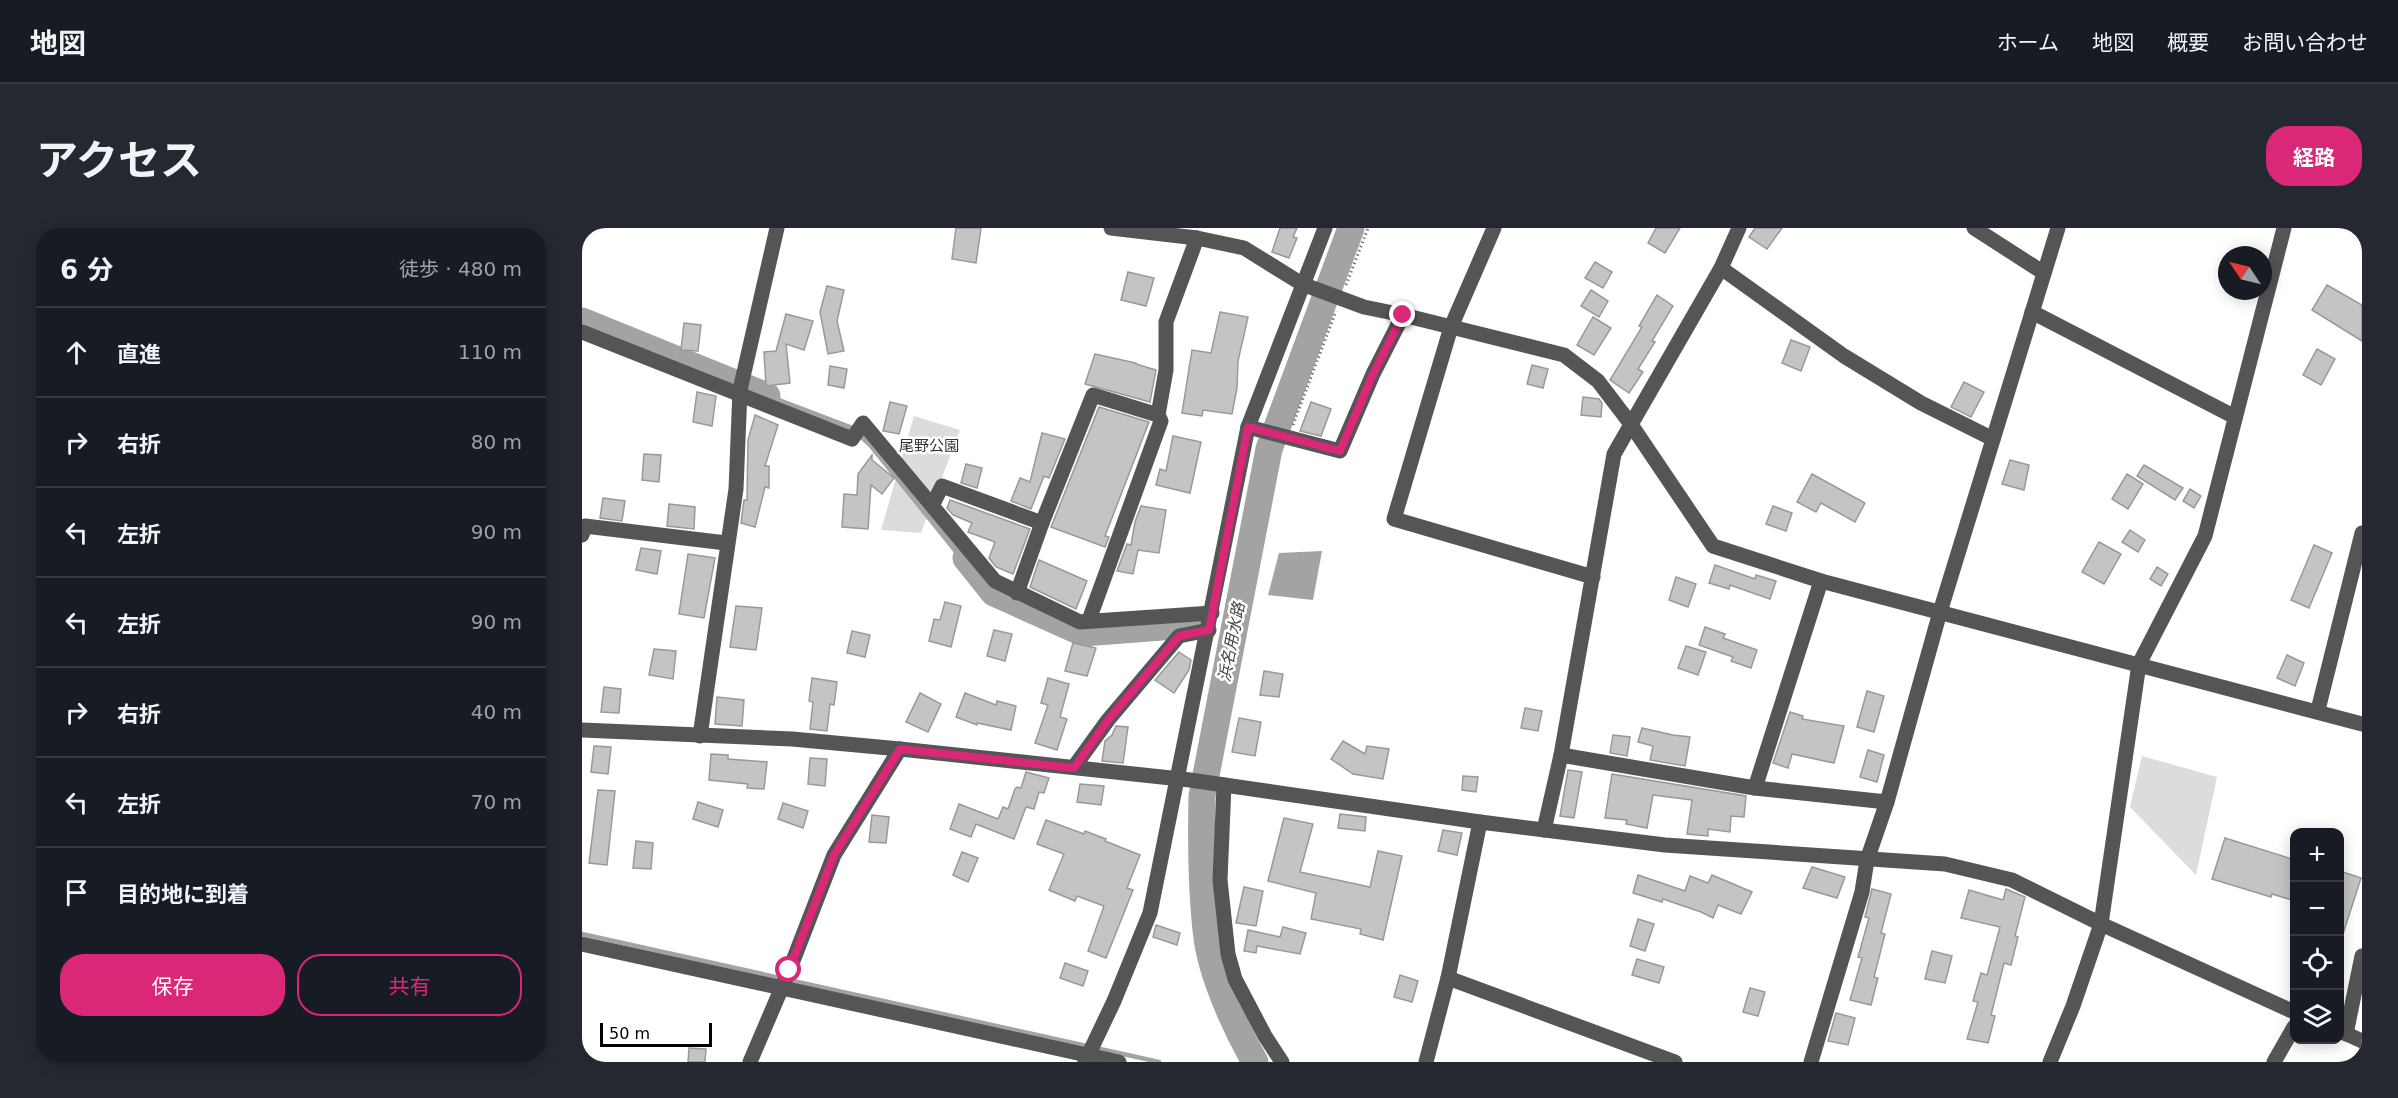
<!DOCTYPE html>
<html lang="ja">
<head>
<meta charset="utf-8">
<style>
  :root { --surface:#171b24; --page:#242831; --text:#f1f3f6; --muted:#9ea1a6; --line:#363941; --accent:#db2777 }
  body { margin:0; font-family:"DejaVu Sans","Noto Sans JP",sans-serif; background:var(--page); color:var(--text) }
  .controls { position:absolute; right:18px; bottom:18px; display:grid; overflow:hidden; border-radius:12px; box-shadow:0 3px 15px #0003 }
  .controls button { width:54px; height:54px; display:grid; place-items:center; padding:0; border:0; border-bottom:2px solid var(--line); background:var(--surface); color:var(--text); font:30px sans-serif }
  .compass { position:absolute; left:1636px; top:18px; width:54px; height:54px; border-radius:50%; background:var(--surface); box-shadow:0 3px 15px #0003; rotate:305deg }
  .scale { position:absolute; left:18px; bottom:15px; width:112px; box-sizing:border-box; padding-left:6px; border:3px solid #000; border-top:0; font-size:16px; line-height:21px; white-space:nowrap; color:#000; -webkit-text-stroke:4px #fff; paint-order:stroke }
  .stop { position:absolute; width:18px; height:18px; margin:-14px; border:4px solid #db2777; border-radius:50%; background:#fff }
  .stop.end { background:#db2777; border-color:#fff; box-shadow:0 2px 6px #0008 }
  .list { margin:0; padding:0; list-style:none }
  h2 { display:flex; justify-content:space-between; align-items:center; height:78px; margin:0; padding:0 24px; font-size:26px }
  h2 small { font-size:20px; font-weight:400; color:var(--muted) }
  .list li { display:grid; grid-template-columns:39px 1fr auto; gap:18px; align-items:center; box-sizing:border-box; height:90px; padding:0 24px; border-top:2px solid var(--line) }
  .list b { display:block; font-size:22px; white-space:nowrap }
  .list em { font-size:20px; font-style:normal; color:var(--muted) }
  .actions { display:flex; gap:12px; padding:18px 24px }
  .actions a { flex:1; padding:14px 0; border:2px solid var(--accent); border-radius:24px; text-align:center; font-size:21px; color:var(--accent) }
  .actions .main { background:var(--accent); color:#fff }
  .icon { flex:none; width:33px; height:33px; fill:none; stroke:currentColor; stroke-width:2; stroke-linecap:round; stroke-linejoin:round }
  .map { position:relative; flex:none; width:1780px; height:834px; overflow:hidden; border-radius:24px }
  header { display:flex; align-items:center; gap:36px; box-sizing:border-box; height:84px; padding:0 30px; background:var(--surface); border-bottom:2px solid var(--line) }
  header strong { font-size:28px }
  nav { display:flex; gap:33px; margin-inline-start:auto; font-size:21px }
  .intro { display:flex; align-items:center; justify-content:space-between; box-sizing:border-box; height:144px; padding:0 36px }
  h1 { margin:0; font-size:42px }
  .button { padding:15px 27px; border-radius:24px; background:var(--accent); color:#fff; font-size:21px; font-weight:700 }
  main { display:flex; gap:36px; padding:0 36px }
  aside { flex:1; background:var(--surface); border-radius:24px; box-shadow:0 3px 15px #0003 }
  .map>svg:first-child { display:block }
  .green { fill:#dcdcdc }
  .water { fill:#a3a3a3 }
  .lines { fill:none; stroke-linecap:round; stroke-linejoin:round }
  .stream { stroke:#a3a3a3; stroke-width:4.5 }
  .river { stroke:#a3a3a3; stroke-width:27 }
  .building { fill:#c4c4c4; stroke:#999; stroke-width:1.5 }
  .path { stroke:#777; stroke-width:3; stroke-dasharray:1.5 3; stroke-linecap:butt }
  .minor { stroke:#555; stroke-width:15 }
  .route { stroke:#db2777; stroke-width:8 }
  .labels { text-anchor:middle; stroke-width:5; stroke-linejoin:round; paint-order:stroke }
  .park-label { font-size:15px; fill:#333; stroke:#fff }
  .water-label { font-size:16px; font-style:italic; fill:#444; stroke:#fff }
</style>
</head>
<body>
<header>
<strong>地図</strong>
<nav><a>ホーム</a><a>地図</a><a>概要</a><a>お問い合わせ</a></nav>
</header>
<div class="intro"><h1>アクセス</h1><a class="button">経路</a></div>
<main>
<aside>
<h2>6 分<small>徒歩 · 480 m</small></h2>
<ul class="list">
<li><svg class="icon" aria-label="ahead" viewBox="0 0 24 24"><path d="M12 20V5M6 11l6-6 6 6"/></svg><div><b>直進</b></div><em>110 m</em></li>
<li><svg class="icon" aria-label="right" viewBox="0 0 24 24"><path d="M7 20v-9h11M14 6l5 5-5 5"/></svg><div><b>右折</b></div><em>80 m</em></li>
<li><svg class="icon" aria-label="left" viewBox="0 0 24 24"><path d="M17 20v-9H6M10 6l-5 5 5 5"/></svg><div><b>左折</b></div><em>90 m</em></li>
<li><svg class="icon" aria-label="left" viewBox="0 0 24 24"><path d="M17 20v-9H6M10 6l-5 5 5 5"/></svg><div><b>左折</b></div><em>90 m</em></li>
<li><svg class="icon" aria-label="right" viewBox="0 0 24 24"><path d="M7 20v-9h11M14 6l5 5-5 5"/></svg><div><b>右折</b></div><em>40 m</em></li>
<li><svg class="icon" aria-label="left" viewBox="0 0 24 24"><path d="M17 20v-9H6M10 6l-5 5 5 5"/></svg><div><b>左折</b></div><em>70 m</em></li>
<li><svg class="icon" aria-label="arrive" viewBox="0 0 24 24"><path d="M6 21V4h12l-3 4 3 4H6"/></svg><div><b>目的地に到着</b></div></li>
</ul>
<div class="actions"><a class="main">保存</a><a>共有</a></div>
</aside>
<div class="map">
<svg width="1780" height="834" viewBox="0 0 1780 834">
  <rect width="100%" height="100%" fill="#fff"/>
  <g class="green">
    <polygon points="332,188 378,202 339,305 299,302"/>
    <polygon points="1560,528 1635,549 1614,647 1548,579"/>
  </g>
  <g class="water">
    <polygon points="166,158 290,205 410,354 402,362 286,218 270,204 165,163"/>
    <polygon points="740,323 731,372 686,367 697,325"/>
  </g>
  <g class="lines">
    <polyline class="stream" points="0,706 577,834"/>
    <g class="river">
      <polyline points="0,93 185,168"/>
      <polyline points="384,330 412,365 501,405 620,396"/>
      <path d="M673,834C654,801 630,748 625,710C619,663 619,615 620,568L687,221L769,0"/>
    </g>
  </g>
  <g class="building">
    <polygon points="374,0 399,0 394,35 370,31"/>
    <polygon points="698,0 715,0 711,9 715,10 707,30 690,24"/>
    <polygon points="1074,0 1098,0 1083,25 1066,15"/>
    <polygon points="1173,0 1200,0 1185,21 1167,9"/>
    <polygon points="1013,34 1030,44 1021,60 1003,50"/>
    <polygon points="546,44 572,50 564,78 539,72"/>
    <polygon points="1745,57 1780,77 1780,113 1730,82"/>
    <polygon points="245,58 262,62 255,93 262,123 246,126 238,84"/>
    <polygon points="1009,62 1026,73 1017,89 999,78"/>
    <polygon points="1075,67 1091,78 1070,113 1073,114 1056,141 1061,144 1047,165 1028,152 1060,99 1057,98"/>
    <polygon points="638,84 666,89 656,133 655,160 650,186 621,182 620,188 600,185 610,122 629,125"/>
    <polygon points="204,86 231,93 222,122 204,116 208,155 184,158 182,124 194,123"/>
    <polygon points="1011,89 1029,100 1012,127 995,117"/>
    <polygon points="102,95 119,97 116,123 99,122"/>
    <polygon points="1209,112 1228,119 1219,143 1200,135"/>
    <polygon points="1735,121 1753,131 1739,157 1721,147"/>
    <polygon points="513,126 554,135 554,136 574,142 568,174 503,156"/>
    <polygon points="950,137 966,141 961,160 945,156"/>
    <polygon points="248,138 265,141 262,160 246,157"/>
    <polygon points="1382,154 1402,164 1389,189 1369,179"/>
    <polygon points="115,164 134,168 130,198 111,194"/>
    <polygon points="1001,169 1017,171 1020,175 1019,189 999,187"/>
    <polygon points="308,174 325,178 317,206 301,203"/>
    <polygon points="729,174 749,181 739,208 718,203"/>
    <polygon points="517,179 567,194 523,308 527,309 523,319 469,299"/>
    <polygon points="173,187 196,197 183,238 187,238 187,260 183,259 173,299 159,295 162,272 165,272 166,212"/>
    <polygon points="460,205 483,211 467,250 462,248 449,281 429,273 438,250 448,254"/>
    <polygon points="591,208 619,214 608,265 574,257 578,241 584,243"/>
    <polygon points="62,226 79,227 77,254 60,252"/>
    <polygon points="290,227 290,232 312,250 300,266 289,257 286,301 260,299 262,266 275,267 276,246"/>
    <polygon points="1428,232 1447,237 1442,262 1420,256"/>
    <polygon points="384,236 400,240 395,260 379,255"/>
    <polygon points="1562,237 1601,260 1593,272 1555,248"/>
    <polygon points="1230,246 1283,275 1273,294 1239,275 1234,284 1215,274"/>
    <polygon points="1545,246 1561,256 1546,281 1530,271"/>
    <polygon points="1608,261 1619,268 1612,280 1601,273"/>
    <polygon points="21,270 43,273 40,293 18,290"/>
    <polygon points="368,272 448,301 431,346 414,339 407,330 413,314 386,304 390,295 371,287 365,280"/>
    <polygon points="87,276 113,279 112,301 85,298"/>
    <polygon points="559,278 584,282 577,325 556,322 551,346 535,343 545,316 549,317 553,294"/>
    <polygon points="1191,278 1210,285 1204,303 1184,296"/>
    <polygon points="1548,302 1563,312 1556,324 1540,314"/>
    <polygon points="1517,314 1539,326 1522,356 1500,344"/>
    <polygon points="1732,317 1750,325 1727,380 1709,372"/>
    <polygon points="59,320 79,323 75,346 54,342"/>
    <polygon points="106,326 133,330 122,390 97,386"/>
    <polygon points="457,332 505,353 494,381 448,359"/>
    <polygon points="1133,337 1173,351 1174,347 1194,353 1188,371 1148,357 1147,361 1127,355"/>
    <polygon points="1575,339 1586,346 1579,358 1568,351"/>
    <polygon points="1094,349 1114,356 1106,379 1087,372"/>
    <polygon points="363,374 379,378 369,419 347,413 352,391 358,392"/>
    <polygon points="154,378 180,380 174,422 148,419"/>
    <polygon points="1123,399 1143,406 1141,410 1175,422 1169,440 1149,433 1151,429 1117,417"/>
    <polygon points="412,402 430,406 423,433 405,428"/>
    <polygon points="270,403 288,407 283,429 265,425"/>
    <polygon points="491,415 514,420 505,448 483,443"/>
    <polygon points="1104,418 1124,424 1116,447 1096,440"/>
    <polygon points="72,421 94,423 91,451 67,447"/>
    <polygon points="597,424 609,432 607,442 592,465 573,452"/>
    <polygon points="1705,427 1722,435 1713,458 1695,450"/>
    <polygon points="682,443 701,446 697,469 678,467"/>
    <polygon points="230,450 255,454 252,477 248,476 245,503 228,501 231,474 227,473"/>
    <polygon points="466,450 487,456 478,489 485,491 475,522 453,515 466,477 459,475"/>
    <polygon points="22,459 39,461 37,485 19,484"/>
    <polygon points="1285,463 1302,468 1292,504 1275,499"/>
    <polygon points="338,465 359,476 346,504 324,494"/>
    <polygon points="383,465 414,477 415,473 434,478 429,502 395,495 395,497 374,489"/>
    <polygon points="135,469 162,472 160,498 133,496"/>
    <polygon points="943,480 960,483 956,503 939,500"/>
    <polygon points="1208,484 1221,488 1220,491 1262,498 1252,535 1210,526 1206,540 1191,535"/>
    <polygon points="657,490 679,494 673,528 650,524"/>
    <polygon points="534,498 546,499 541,535 520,533 523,513 530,507"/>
    <polygon points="1060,500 1091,507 1108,509 1103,538 1068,532 1071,518 1056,514"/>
    <polygon points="1031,507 1048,509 1045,528 1028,525"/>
    <polygon points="761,513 783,526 785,518 807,521 801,551 771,546 749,531"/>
    <polygon points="12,518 29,519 26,546 9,544"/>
    <polygon points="1286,522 1302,527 1295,554 1278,549"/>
    <polygon points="129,526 146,527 146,531 185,534 182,561 165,560 166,556 127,552"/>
    <polygon points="228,530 245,531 243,558 226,556"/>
    <polygon points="986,542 1000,544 992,590 978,588"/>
    <polygon points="444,544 467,550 462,565 457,564 452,581 444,579 432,611 394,596 389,609 368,601 377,576 416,591 421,579 426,581 433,561 435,559 439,560"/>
    <polygon points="1030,546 1164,568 1162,589 1149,588 1148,604 1126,601 1126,608 1105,606 1110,572 1071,567 1065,600 1044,596 1045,592 1023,590"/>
    <polygon points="881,548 896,549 894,564 880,562"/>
    <polygon points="498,556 522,558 519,577 495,574"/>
    <polygon points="16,562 33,563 25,637 7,635"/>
    <polygon points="116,574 141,582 136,599 111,591"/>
    <polygon points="201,575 226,583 221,600 196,591"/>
    <polygon points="758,586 784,589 783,603 756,600"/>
    <polygon points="290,587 307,589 304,615 287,614"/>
    <polygon points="702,590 731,596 718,644 788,659 796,623 820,628 801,712 778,706 779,701 729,691 734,665 686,653"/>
    <polygon points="464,592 502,606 503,603 524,611 523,613 558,627 545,660 551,662 524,730 506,723 522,678 495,668 493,673 467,662 482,626 455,616"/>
    <polygon points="861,602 880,605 875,627 856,623"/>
    <polygon points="1643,610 1713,632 1713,673 1690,666 1689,669 1630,651"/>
    <polygon points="54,613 71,615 69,641 51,640"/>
    <polygon points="380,624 396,630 386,654 371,647"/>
    <polygon points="1230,639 1263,649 1255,670 1221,660"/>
    <polygon points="1758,643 1779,650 1760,709 1758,709"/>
    <polygon points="1056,647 1103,663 1108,648 1126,655 1130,647 1170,664 1159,686 1136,677 1131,690 1119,684 1081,671 1080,674 1051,665"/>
    <polygon points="662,659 681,663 674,698 654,695"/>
    <polygon points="1290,661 1309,666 1299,705 1303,706 1292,749 1296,750 1289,777 1268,772 1280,730 1276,729 1287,690 1283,689"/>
    <polygon points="1424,661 1443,669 1433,708 1436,709 1429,737 1422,735 1409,787 1413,788 1406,815 1385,811 1396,774 1391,773 1399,745 1405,747 1418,699 1379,690 1387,662 1421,672"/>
    <polygon points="1056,691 1072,696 1063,723 1048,718"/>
    <polygon points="574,697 598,705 595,717 571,709"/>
    <polygon points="701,699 724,705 718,726 675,718 674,725 662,723 666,702 698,709"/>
    <polygon points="1350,723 1370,728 1363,755 1343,751"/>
    <polygon points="1055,731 1082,739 1077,755 1050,747"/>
    <polygon points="483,735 506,743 501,758 478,750"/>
    <polygon points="818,747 836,753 830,774 812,769"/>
    <polygon points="1168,760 1183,764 1176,788 1161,784"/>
    <polygon points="1254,785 1273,790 1266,817 1246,813"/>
    <polygon points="107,820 124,821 123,834 106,834"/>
  </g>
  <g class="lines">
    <g class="path">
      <polyline points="764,57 786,0"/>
      <polyline points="711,197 754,83"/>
    </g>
    <g class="minor">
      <polyline points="529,0 615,10 662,20 720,56 782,79 821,87 982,127 1016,153 1048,195 1131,318 1239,353 1780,496"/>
      <polyline points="912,0 869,99 812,291 1011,349"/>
      <polyline points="1392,0 1462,45"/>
      <polyline points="1139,40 1262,128 1339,175 1411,211"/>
      <polyline points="1450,84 1653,189"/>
      <polyline points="0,104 270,211 281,195 413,353 498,394 630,385"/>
      <polyline points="576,187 584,142 584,94 615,10"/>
      <polyline points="666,199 758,223 791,146 821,87"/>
      <polyline points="351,276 360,258 460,295"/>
      <polyline points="0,307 3,298 144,315"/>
      <polyline points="435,365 460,295 511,167 576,187 579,193 507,392"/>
      <polyline points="1736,482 1780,305"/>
      <polyline points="0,502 210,511 318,521 608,552 898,594 1083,617 1363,636 1430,652 1519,696 1712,784"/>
      <polyline points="118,508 154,261 158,162 195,0"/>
      <polyline points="979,527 1173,560 1305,574"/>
      <polyline points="492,539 526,492 597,408 627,402"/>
      <polyline points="642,557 638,652 646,726 653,751 683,808 700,834"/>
      <polyline points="1173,560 1239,353"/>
      <polyline points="962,602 979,527 1032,226 1139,40 1157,0"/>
      <polyline points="0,716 537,834"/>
      <polyline points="866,750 1093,834"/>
      <polyline points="1758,803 1780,813"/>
      <polyline points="1764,806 1780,728"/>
      <polyline points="168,834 209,738 252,627 318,521"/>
      <polyline points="503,834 532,773 568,685 666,199 743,0"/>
      <polyline points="844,834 866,750 898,594"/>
      <polyline points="1229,834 1280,664 1285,632 1305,574 1358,384 1476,0"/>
      <polyline points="1468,834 1491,778 1519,696 1557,436 1623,308 1702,0"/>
      <polyline points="1692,834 1712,799"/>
    </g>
  </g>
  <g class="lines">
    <polyline class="route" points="207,742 252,627 318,521 492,540 526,492 597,408 627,402 666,199 758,223 791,146 821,87"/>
  </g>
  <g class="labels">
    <g class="park-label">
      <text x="347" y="223">尾野公園</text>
    </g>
    <g class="water-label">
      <text transform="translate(649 414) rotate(-79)" y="6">浜名用水路</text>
    </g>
  </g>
</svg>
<div class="controls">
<button>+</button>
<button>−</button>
<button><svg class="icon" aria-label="locate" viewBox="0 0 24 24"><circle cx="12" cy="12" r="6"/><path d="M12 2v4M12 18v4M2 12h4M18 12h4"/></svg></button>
<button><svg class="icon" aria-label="layers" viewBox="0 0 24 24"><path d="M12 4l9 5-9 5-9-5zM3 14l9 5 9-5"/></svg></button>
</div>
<svg class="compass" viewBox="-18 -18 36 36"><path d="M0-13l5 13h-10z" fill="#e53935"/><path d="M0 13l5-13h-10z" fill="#9ea1a6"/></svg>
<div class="scale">50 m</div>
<div class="stop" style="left:207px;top:742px"></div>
<div class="stop end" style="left:821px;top:87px"></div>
</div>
</main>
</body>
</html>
